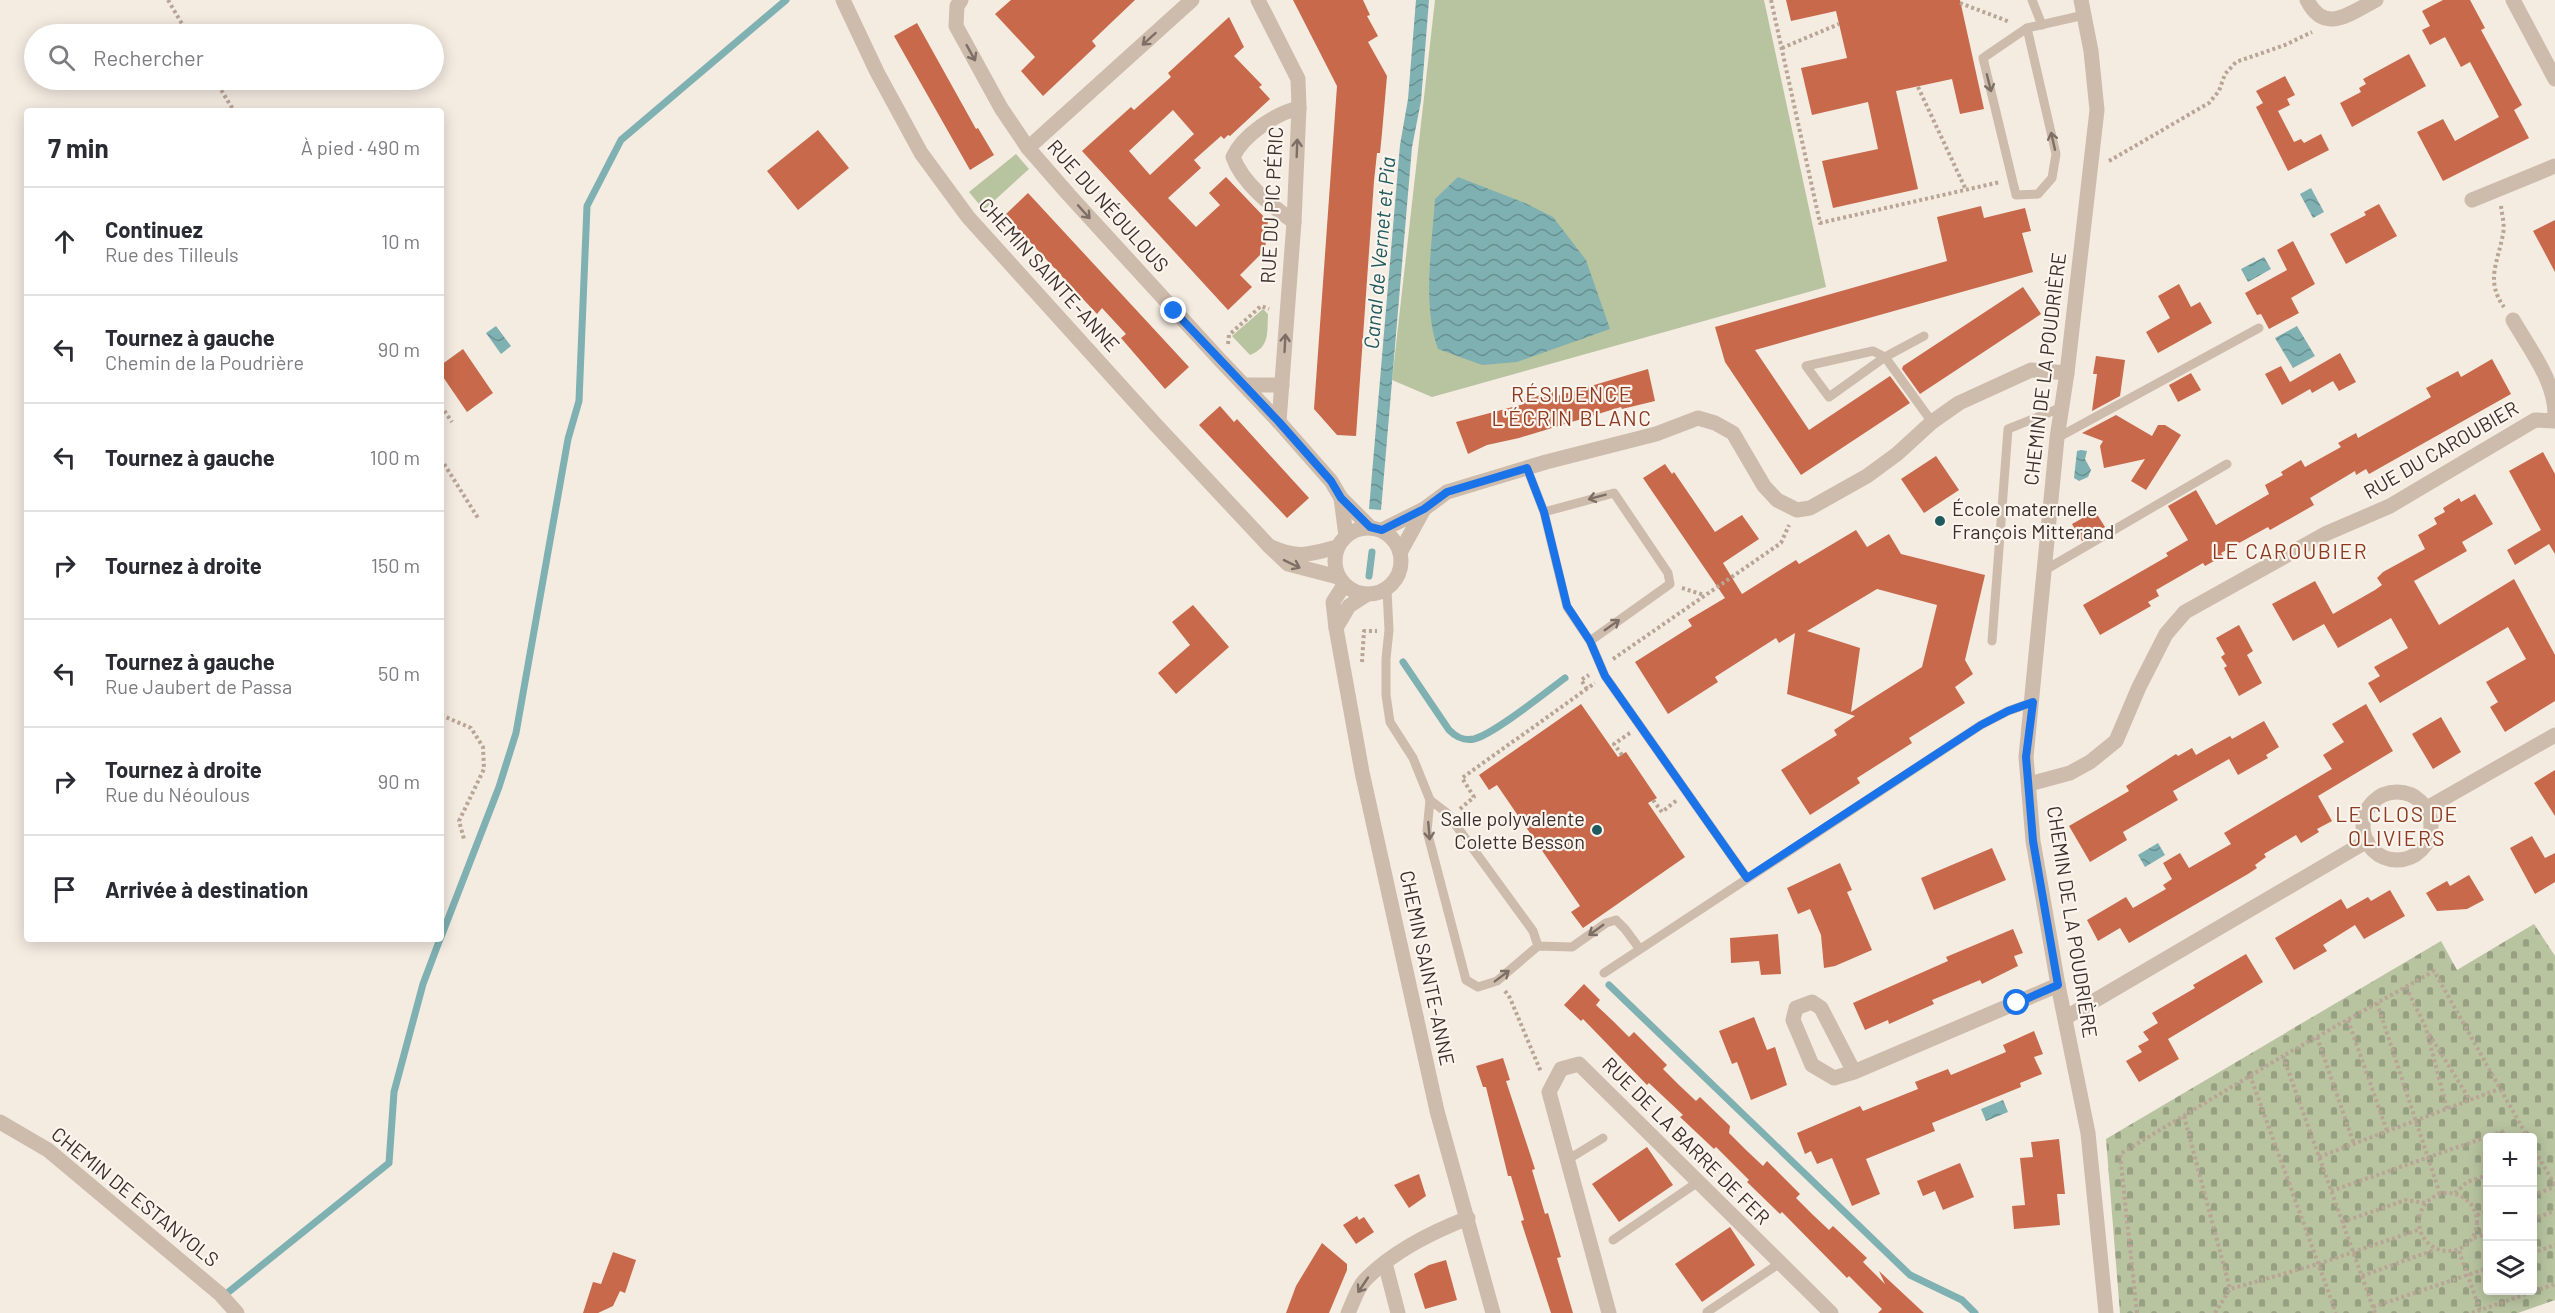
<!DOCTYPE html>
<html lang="fr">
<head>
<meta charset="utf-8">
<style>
  :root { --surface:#fff; --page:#f7f7f7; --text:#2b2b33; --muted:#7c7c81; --line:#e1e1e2 }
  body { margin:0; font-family:Barlow,sans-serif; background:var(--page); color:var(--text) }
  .controls { position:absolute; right:18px; bottom:18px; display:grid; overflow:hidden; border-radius:6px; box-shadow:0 3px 15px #0003 }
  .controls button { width:54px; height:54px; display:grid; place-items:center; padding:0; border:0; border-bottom:2px solid var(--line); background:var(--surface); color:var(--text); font:30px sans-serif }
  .stop { position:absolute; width:18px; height:18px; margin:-14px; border:4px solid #1a73e8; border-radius:50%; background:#fff }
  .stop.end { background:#1a73e8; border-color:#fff; box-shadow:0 2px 6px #0008 }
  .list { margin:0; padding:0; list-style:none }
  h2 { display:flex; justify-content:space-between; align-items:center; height:78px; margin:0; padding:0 24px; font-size:26px }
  h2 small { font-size:20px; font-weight:400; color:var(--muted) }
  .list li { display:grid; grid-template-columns:39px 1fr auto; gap:18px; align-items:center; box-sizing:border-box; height:108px; padding:0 24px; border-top:2px solid var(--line) }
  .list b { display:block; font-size:22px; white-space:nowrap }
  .list p { margin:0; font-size:20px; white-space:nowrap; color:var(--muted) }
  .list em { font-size:20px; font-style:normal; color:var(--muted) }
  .icon { flex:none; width:33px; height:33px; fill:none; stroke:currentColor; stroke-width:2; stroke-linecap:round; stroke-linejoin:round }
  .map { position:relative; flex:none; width:2555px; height:1313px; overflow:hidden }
  .search { position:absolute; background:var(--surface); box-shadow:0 3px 15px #0003; left:24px; top:24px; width:420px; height:66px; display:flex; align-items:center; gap:15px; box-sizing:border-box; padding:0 21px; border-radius:33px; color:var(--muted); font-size:22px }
  .panel { position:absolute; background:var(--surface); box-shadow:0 3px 15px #0003; left:24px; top:108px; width:420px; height:834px; border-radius:6px }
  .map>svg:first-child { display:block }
  .green { fill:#b8c4a0 }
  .cemetery { fill:url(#cemetery-stones); fill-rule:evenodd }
  .water { fill:url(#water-waves) }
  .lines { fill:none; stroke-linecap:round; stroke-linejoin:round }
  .stream { stroke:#7fb0b2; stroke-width:7 }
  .building { fill:#c8694b; fill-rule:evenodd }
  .path { stroke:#b9a596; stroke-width:4; stroke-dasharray:3 3; stroke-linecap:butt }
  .service { stroke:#cdbbac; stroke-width:9 }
  .minor { stroke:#cdbbac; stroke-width:15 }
  .oneway { stroke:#7d6f65 }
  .route { stroke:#1a73e8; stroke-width:8 }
  .poi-dot { fill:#1f5a5e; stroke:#fbf5ee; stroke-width:2 }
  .labels { text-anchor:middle; stroke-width:4.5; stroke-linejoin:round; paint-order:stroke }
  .street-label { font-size:20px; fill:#3b302b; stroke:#fbf5ee }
  .poi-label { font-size:20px; fill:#3b302b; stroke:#fbf5ee; text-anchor:start }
  .water-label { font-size:21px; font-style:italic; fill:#1f5a5e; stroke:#fbf5ee }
  .neighbourhood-label { font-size:21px; letter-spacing:1.5px; fill:#8c3b22; stroke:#fbf5ee }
</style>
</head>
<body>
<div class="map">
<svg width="2555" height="1313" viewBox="0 0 2555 1313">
  <defs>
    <pattern id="cemetery-stones" width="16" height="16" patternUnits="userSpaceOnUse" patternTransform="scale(1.5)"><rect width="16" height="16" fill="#b8c4a0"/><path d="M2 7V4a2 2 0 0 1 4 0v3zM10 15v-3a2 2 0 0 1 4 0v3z" fill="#97a083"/></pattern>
    <pattern id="water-waves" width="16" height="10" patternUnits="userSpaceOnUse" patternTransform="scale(1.5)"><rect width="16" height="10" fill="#7fb0b2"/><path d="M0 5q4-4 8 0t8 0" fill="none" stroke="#699091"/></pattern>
  </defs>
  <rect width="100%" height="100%" fill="#f4ebe1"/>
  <g class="green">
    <polygon points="1435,0 1764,0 1826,287 1432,397 1392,380"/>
    <polygon points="1016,154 1029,169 984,210 969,192"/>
    <path d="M1263,309L1268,314C1267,333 1270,347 1250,355L1232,336Z"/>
  </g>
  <path class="cemetery" d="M2534,924L2555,956V1300L2518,1313H2120L2106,1139L2441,941L2457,970ZM2488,1138H2532V1290H2488Z"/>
  <g class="water">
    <polygon points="1416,0 1429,0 1421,101 1412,147 1381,510 1369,509 1400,145 1408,99"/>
    <path d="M1458,177L1525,203L1553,217L1586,260L1610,329L1517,362L1482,365L1438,349C1422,306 1432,245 1435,199Z"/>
    <polygon points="2311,188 2324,212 2313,218 2300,194"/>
    <polygon points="2264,257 2271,269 2248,282 2241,269"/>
    <polygon points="496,326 511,346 501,354 486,333"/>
    <polygon points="2297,326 2315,356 2293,368 2275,338"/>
    <polygon points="2081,450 2087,451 2085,459 2091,470 2088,477 2079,481 2074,478 2077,451"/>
    <polygon points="2158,843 2165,855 2145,867 2138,855"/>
    <polygon points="2003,1100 2008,1112 1986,1121 1981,1109"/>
  </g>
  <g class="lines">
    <g class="stream">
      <polyline points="1369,576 1372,552"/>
      <path d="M1403,662L1449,730C1456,737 1463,741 1474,739C1494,734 1546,692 1565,678"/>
      <polyline points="441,937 499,787 516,733 568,439 579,401 587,206 621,140 786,0"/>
      <polyline points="1609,985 1910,1275 1962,1300 1975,1313"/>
      <polyline points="226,1294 389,1163 394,1092 423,984 440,939"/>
    </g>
  </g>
  <g class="building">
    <polygon points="1011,0 1135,0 1092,41 1096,46 1043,96 1021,71 1035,57 995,14"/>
    <polygon points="1293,0 1363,0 1370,15 1367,16 1378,36 1368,42 1387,76 1382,133 1380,153 1377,153 1374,181 1356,436 1337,435 1314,409 1337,86"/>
    <polygon points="1786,0 1960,0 1984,109 1960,114 1952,79 1896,91 1918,189 1833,208 1822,161 1878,149 1868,102 1812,115 1801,68 1847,58 1836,11 1791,21"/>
    <polygon points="2443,0 2470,0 2485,28 2481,30 2522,105 2514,110 2529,138 2443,181 2417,132 2443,119 2455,141 2499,117 2470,62 2461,67 2445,37 2430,45 2422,30 2430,26 2422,11"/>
    <path d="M1229,17L1244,47L1234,56L1262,85L1259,87L1270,99L1230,136L1228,135L1224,139L1221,136L1194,160L1201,168L1168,198L1196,227L1220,205L1209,193L1226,177L1268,221L1265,250L1240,275L1252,287L1228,310L1082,151L1131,107L1134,110L1171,77L1168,73ZM1173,110L1194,134L1150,175L1129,151Z"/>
    <polygon points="917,23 976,129 978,128 994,155 970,170 894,36"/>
    <polygon points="2409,54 2426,86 2352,127 2340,103 2361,92 2359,88 2366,84 2363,79"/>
    <polygon points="2285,76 2295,95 2287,99 2290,105 2278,111 2294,142 2301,139 2304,143 2321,134 2329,150 2288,171 2256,107 2263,103 2256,91"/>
    <polygon points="818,130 849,168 798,210 767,171"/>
    <polygon points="1028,193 1189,367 1165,389 1121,338 1126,334 1102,308 1097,314 1005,215"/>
    <polygon points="2379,204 2397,236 2346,264 2330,234 2366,215 2364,212"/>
    <polygon points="1981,206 1984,218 2025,208 2031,231 2022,233 2033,272 1755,350 1809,430 1890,376 1910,403 1801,475 1725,362 1715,327 1947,261 1937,217"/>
    <polygon points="2555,220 2555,272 2533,231"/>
    <polygon points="2293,241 2315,284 2291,298 2299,313 2269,329 2261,314 2257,315 2245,293 2287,270 2277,250"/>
    <polygon points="2179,284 2191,307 2200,302 2212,323 2158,353 2146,332 2170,318 2158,296"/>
    <polygon points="2023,287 2041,314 1920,394 1902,369 1903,366"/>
    <polygon points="463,349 493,393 467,412 441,374 441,365"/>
    <polygon points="2340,353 2356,382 2339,391 2333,381 2312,393 2310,389 2282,405 2265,374 2281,366 2290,382"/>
    <polygon points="2096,356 2125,360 2120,396 2092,411 2097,374 2093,374"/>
    <polygon points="2492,359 2511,394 2369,474 2366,469 2356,475 2355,471 2310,498 2314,505 2270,530 2268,527 2221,553 2223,556 2205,566 2203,563 2156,590 2159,596 2148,602 2151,606 2100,635 2083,605 2168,556 2166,553 2188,540 2168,506 2196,490 2216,525 2269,494 2265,485 2283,475 2281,472 2301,460 2305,467 2341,447 2338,443 2356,433 2358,438 2431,397 2426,388 2458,371 2461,377"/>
    <polygon points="1648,369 1655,401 1622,409 1621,407 1519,438 1487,445 1468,454 1456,422 1524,404 1523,400 1556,391 1557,396"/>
    <polygon points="2191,373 2201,390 2178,402 2169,385"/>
    <polygon points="1220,406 1234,422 1237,419 1309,498 1287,518 1199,425"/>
    <polygon points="2116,415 2152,436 2158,425 2165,425 2181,435 2146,490 2131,481 2145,459 2104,468 2100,446 2103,441 2082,433"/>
    <polygon points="2543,452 2555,474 2555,554 2549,544 2515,565 2507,550 2541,530 2509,471"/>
    <polygon points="1936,456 1959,490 1924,513 1901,479"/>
    <path d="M1665,464L1672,474L1674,472L1715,532L1742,515L1759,539L1723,563L1742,594L1796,560L1799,564L1856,530L1867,547L1889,534L1901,554L1985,575L1965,660L1973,674L1955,687L1965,703L1909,738L1912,743L1857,778L1860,783L1810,815L1781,770L1837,735L1834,730L1855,716L1787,694L1795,633L1779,643L1776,638L1715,677L1718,682L1668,714L1635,662L1692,626L1688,620L1725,598L1643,478ZM1877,589L1937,605L1922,667L1851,712L1860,648L1807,631Z"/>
    <polygon points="2475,494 2493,524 2462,542 2467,551 2414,581 2439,625 2514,579 2555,655 2555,701 2505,732 2490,707 2498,702 2486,682 2526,659 2508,627 2380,703 2368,683 2380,676 2374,667 2408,648 2391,618 2338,648 2324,624 2293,641 2272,604 2315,581 2333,614 2375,590 2382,585 2377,578 2383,572 2425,549 2418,535 2437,524 2434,518 2445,512 2443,508 2459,498 2461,502"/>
    <polygon points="2095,511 2105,527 2082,541 2072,524"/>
    <polygon points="1193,605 1229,647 1176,694 1158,673 1190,645 1172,622"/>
    <polygon points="2239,625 2253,651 2247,655 2262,683 2239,696 2224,668 2227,666 2221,657 2225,654 2216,638"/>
    <polygon points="1581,704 1618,757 1626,752 1657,798 1648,803 1685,857 1583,928 1571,912 1580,906 1497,785 1489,790 1479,775"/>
    <polygon points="2366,704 2393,751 2318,796 2332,821 2317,829 2319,832 2301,843 2296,835 2264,854 2266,857 2255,865 2257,868 2248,874 2129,943 2120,928 2098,941 2087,920 2126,897 2133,908 2166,889 2163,885 2172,879 2163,863 2180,853 2189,868 2231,844 2224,833 2332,769 2323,755 2344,742 2332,724"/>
    <polygon points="2441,717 2461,752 2433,769 2412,734"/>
    <polygon points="2264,721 2279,747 2266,755 2268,758 2238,775 2229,759 2173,791 2178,800 2123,832 2127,840 2090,862 2069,826 2129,791 2126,786 2176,754 2178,756 2192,748 2196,755 2230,736 2232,739"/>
    <polygon points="2555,770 2555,816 2534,783"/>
    <polygon points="2532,836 2545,858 2555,853 2555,882 2535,894 2510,848"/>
    <polygon points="1992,848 2006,880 1934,910 1921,878"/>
    <polygon points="1840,863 1852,890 1847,892 1872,950 1835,966 1824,968 1821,935 1810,909 1798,914 1787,888"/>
    <polygon points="2469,875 2484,900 2467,909 2437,911 2426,893 2447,881 2450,886"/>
    <polygon points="2390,890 2405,916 2364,939 2355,925 2323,945 2327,951 2294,970 2275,938 2341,899 2347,909 2368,897 2371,901"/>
    <polygon points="2013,929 2023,953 2014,956 2018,966 1982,984 1980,980 1932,1000 1934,1004 1889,1024 1888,1020 1865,1030 1853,1003 1948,961 1946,957"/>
    <polygon points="1778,934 1781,974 1761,975 1759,961 1731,963 1730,938"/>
    <polygon points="2246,954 2263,982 2168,1039 2179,1059 2139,1082 2126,1061 2142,1052 2138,1046 2149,1040 2143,1032 2158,1023 2152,1013 2195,988 2193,985"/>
    <polygon points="1584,984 1600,1000 1596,1005 1613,1021 1629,1037 1634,1032 1667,1065 1663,1069 1679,1085 1696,1101 1700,1097 1730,1126 1729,1133 1746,1150 1763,1166 1767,1161 1800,1194 1796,1198 1812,1214 1829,1230 1833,1226 1867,1258 1863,1262 1885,1284 1879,1271 1924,1313 1878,1313 1882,1309 1849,1276 1847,1278 1782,1212 1780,1214 1747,1182 1749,1180 1716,1147 1714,1149 1680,1117 1683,1115 1649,1083 1647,1085 1583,1019 1581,1021 1564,1005"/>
    <polygon points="1754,1017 1767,1050 1775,1047 1787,1085 1751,1100 1737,1062 1732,1064 1719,1031"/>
    <polygon points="2034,1031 2043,1054 2034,1057 2042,1074 2020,1083 2021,1087 1932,1123 1935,1131 1866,1159 1880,1194 1852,1206 1832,1158 1817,1164 1811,1151 1805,1154 1797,1133 1860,1106 1863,1111 1918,1089 1915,1082 1948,1069 1951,1075 1987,1060 2006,1052 2003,1045"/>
    <polygon points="1503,1058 1510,1080 1506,1081 1535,1169 1532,1170 1545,1214 1548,1213 1561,1257 1557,1258 1573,1313 1551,1313 1521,1221 1524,1220 1511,1176 1508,1176 1486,1087 1483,1087 1476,1066"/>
    <polygon points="2059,1139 2065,1194 2057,1194 2060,1225 2014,1229 2012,1206 2025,1205 2020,1158 2033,1157 2031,1142"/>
    <polygon points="1647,1147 1673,1185 1619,1222 1592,1184"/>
    <polygon points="1960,1163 1974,1197 1943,1210 1935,1191 1923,1196 1917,1181"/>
    <polygon points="1419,1174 1426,1196 1409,1208 1394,1185"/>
    <polygon points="1357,1216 1359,1220 1364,1217 1374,1232 1356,1244 1343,1225"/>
    <polygon points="1730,1227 1755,1265 1702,1302 1675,1264"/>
    <polygon points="1322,1243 1347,1264 1347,1270 1329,1313 1286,1313 1296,1286"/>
    <polygon points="613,1252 636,1260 625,1293 620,1291 613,1306 598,1313 583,1313 593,1282 601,1284"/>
    <polygon points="1446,1260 1457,1300 1425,1309 1414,1274 1429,1265"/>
  </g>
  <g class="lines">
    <g class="path">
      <polyline points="168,0 188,34"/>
      <polyline points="1771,0 1820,223 2000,182"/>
      <polyline points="1960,3 2010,22"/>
      <polyline points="1782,48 1839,24"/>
      <polyline points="215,80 234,111"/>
      <polyline points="1918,87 1966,190"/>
      <polyline points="2109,161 2209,103 2219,91 2225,74 2236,62 2285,45 2312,32"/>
      <path d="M2501,206C2502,215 2505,225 2503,234C2498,262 2485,281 2504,307"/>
      <polyline points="1228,344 1229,335 1261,306 1269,309"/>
      <polyline points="441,406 452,422"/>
      <polyline points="441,459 478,518"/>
      <polyline points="1682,588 1704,595"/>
      <polyline points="1613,659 1781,543 1789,525"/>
      <polyline points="1362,662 1364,631 1377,631"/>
      <polyline points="1587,689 1581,680 1589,675"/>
      <polyline points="441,715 471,728 483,747 484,769 459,821 464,839"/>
      <polyline points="1622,755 1614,744 1630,733"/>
      <polyline points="1653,800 1662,812 1677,800"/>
      <polyline points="1460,809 1474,797 1462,778 1595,683"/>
      <polyline points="2406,987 2426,1028 2447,1109"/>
      <polyline points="1505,991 1510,998 1541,1072"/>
      <polyline points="2377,1003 2440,1194"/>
      <polyline points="2348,1020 2387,1131"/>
      <polyline points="2429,1034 2470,1100"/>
      <polyline points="2317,1037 2354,1144"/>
      <polyline points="2250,1075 2336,1313"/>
      <polyline points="2184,1116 2230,1289"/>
      <polyline points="2532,1146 2555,1185"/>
      <polyline points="2319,1157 2499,1089"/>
      <polyline points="2532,1160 2540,1158"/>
      <polyline points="2331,1191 2504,1131"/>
      <circle cx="2448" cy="1222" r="29"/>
      <polyline points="2455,1193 2467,1182 2488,1175"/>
      <polyline points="2532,1195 2555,1187"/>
      <polyline points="2477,1215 2488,1211"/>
      <polyline points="2532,1219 2555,1211"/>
      <polyline points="2342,1222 2406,1200 2425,1203"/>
      <polyline points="2474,1238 2488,1233"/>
      <polyline points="2459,1251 2480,1310"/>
      <polyline points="2532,1253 2555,1245"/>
      <polyline points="2362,1276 2434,1250"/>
      <polyline points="2373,1307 2488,1268"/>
      <polyline points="2137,1313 2120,1154 2283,1056"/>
      <polyline points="2215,1313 2230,1289 2318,1264 2418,1230"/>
      <polyline points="2375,1313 2283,1056 2434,971 2528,1138"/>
      <polyline points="2472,1313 2555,1284"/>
    </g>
    <g class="service">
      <polyline points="2032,0 2042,25"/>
      <polyline points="2027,28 2056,154 2052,178 2038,194 2016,195 1983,58 2027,28 2084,15"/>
      <polyline points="1924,336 1885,357 1932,422"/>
      <polygon points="1873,351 1885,357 1829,397 1806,366"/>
      <polyline points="2057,438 2259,328"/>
      <polyline points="1527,468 1544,512 1567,607 1590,641 1670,584 1668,573 1614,493 1544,512"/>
      <polyline points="2045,570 2227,464"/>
      <polyline points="1387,590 1389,630 1386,659 1386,695 1390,722 1413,758 1430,800"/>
      <polyline points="1590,641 1605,676 1747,878"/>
      <polyline points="1992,641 2008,429 2060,408"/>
      <polyline points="1538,946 1497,981 1478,987 1466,980 1427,831 1430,800 1447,813 1533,931 1538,946 1572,947 1606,923 1616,920 1625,929 1639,948"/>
      <polyline points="1604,973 1981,725 2008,711 2033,702"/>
      <polyline points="1567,1160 1603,1138"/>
      <polyline points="1613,1240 1698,1182"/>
      <polyline points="1707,1312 1780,1263"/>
    </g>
    <g class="minor">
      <polyline points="843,0 877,72 921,153 968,217 1156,425 1269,546"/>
      <polyline points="961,0 957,6 956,26 1001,108 1028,148 1069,195 1220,360 1279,422 1331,481 1341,498"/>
      <polyline points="1258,0 1298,79 1299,108 1294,222 1279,422"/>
      <polyline points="2081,0 2091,51 2097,110 2067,373 2057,438 2026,757 2033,841 2058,985 2088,1133 2106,1313"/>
      <path d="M2307,0C2325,36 2351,12 2376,0"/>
      <polyline points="2513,0 2555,79"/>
      <polyline points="1028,148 1192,0"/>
      <polyline points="2472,200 2555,166"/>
      <path d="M1294,222C1272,206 1242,183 1233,157C1243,135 1276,113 1299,108"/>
      <path d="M2513,320C2529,348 2555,381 2555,414"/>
      <polyline points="1244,385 1282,385"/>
      <polyline points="1424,509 1447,492 1546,462 1656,434 1698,418 1715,423 1733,433 1764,486 1777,500 1797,510 1810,508 1867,476 1897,454 1932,422 1959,403 2031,370 2067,373"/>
      <circle cx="1368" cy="561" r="33"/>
      <polyline points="1382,530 1424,509 1401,551"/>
      <polyline points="1346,536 1341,498 1370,527"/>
      <path d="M1337,547C1308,555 1298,559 1269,546L1288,564L1338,577"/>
      <polyline points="1344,585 1333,602 1336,628 1349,606 1366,595"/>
      <polyline points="1336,628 1362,772 1437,1111 1493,1313"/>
      <polyline points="2029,784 2070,773 2090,762 2116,741 2139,687 2166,634 2185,612 2325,534 2390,506 2535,420 2555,421"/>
      <circle cx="2397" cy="826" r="34"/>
      <polyline points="2427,808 2555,735"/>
      <polyline points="2065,1018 2367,841"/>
      <polyline points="1854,1072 1821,1008 1812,1002 1796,1008 1793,1020 1812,1065 1834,1078 1854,1072 2058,985"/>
      <polyline points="0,1122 48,1150 220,1294 237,1313"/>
      <polyline points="1385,1263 1398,1313"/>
      <path d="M1348,1313C1353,1303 1357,1288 1365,1280C1392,1252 1432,1232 1468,1218"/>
      <polyline points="1609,1313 1549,1092 1561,1069 1579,1064 1831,1313"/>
    </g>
  </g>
  <defs><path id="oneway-shaft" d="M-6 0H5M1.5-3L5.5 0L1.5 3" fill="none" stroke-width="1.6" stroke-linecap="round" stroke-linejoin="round" transform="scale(1.5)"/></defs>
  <g class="oneway">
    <use href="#oneway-shaft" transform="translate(1149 39) rotate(138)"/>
    <use href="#oneway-shaft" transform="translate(971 53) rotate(61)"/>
    <use href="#oneway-shaft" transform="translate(1989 83) rotate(76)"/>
    <use href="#oneway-shaft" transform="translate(2053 141) rotate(-103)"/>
    <use href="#oneway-shaft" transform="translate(1297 148) rotate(-88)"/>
    <use href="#oneway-shaft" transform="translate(1084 212) rotate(48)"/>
    <use href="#oneway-shaft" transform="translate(1285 343) rotate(-87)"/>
    <use href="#oneway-shaft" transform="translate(1597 497) rotate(165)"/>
    <use href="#oneway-shaft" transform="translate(1292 564) rotate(26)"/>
    <use href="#oneway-shaft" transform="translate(1612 625) rotate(-35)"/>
    <use href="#oneway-shaft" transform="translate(1429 831) rotate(85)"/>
    <use href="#oneway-shaft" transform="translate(1596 930) rotate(144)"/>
    <use href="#oneway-shaft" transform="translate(1502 976) rotate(-37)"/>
    <use href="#oneway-shaft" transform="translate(1363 1285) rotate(124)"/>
  </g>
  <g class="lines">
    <polyline class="route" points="1174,311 1279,422 1331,481 1341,498 1370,527 1382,530 1424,509 1447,492 1527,468 1544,512 1567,606 1590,641 1605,676 1747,878 1981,725 2008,711 2033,702 2026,757 2033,841 2058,985 2017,1003"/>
  </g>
  <g class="poi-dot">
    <circle cx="1940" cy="521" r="6"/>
    <circle cx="1597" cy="830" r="6"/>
  </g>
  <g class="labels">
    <g class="street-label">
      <text transform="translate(1272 205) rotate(-87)" y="7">RUE DU PIC PÉRIC</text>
      <text transform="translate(1108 206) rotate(48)" y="7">RUE DU NÉOULOUS</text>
      <text transform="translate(1049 275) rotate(48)" y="7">CHEMIN SAINTE-ANNE</text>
      <text transform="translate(2045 369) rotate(-83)" y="7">CHEMIN DE LA POUDRIÈRE</text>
      <text transform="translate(2441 450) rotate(-30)" y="7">RUE DU CAROUBIER</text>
      <text transform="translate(2072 922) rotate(81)" y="7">CHEMIN DE LA POUDRIÈRE</text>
      <text transform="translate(1427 968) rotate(78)" y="7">CHEMIN SAINTE-ANNE</text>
      <text transform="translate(1686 1141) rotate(45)" y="7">RUE DE LA BARRE DE FER</text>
      <text transform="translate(135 1197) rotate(39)" y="7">CHEMIN DE ESTANYOLS</text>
    </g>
    <g class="poi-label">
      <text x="1952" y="516">École maternelle<tspan x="1952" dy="23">François Mitterand</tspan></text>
      <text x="1585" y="826" text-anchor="end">Salle polyvalente<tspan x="1585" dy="23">Colette Besson</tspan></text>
    </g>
    <g class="water-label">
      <text transform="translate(1380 253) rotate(-85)" y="7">Canal de Vernet et Pia</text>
    </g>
    <g class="neighbourhood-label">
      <text x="1572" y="402">RÉSIDENCE<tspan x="1572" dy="24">L'ÉCRIN BLANC</tspan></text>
      <text x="2290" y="559">LE CAROUBIER</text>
      <text x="2397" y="822">LE CLOS DE<tspan x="2397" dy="24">OLIVIERS</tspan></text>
    </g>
  </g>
</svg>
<div class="controls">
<button>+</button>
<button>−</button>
<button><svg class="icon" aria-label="layers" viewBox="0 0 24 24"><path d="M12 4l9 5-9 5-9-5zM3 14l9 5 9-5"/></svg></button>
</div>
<div class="stop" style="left:2017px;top:1003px"></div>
<div class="stop end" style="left:1174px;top:311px"></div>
<div class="search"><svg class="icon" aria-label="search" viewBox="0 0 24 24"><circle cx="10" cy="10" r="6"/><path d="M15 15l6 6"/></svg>Rechercher</div>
<section class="panel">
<h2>7 min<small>À pied · 490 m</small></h2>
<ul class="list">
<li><svg class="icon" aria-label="ahead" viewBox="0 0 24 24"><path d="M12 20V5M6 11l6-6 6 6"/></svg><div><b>Continuez</b><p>Rue des Tilleuls</p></div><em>10 m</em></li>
<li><svg class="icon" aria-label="left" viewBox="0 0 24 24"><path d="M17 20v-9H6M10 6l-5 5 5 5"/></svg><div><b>Tournez à gauche</b><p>Chemin de la Poudrière</p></div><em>90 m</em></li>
<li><svg class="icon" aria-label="left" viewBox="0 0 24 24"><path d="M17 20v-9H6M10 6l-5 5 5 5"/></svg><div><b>Tournez à gauche</b></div><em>100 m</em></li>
<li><svg class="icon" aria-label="right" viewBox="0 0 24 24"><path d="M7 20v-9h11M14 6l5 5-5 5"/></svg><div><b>Tournez à droite</b></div><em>150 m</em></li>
<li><svg class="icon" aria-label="left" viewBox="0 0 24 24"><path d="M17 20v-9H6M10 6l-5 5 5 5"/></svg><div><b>Tournez à gauche</b><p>Rue Jaubert de Passa</p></div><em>50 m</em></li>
<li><svg class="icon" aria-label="right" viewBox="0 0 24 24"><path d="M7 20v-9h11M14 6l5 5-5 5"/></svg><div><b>Tournez à droite</b><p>Rue du Néoulous</p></div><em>90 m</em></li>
<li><svg class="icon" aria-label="arrive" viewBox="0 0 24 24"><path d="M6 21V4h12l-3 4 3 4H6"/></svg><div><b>Arrivée à destination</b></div></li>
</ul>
</section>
</div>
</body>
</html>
